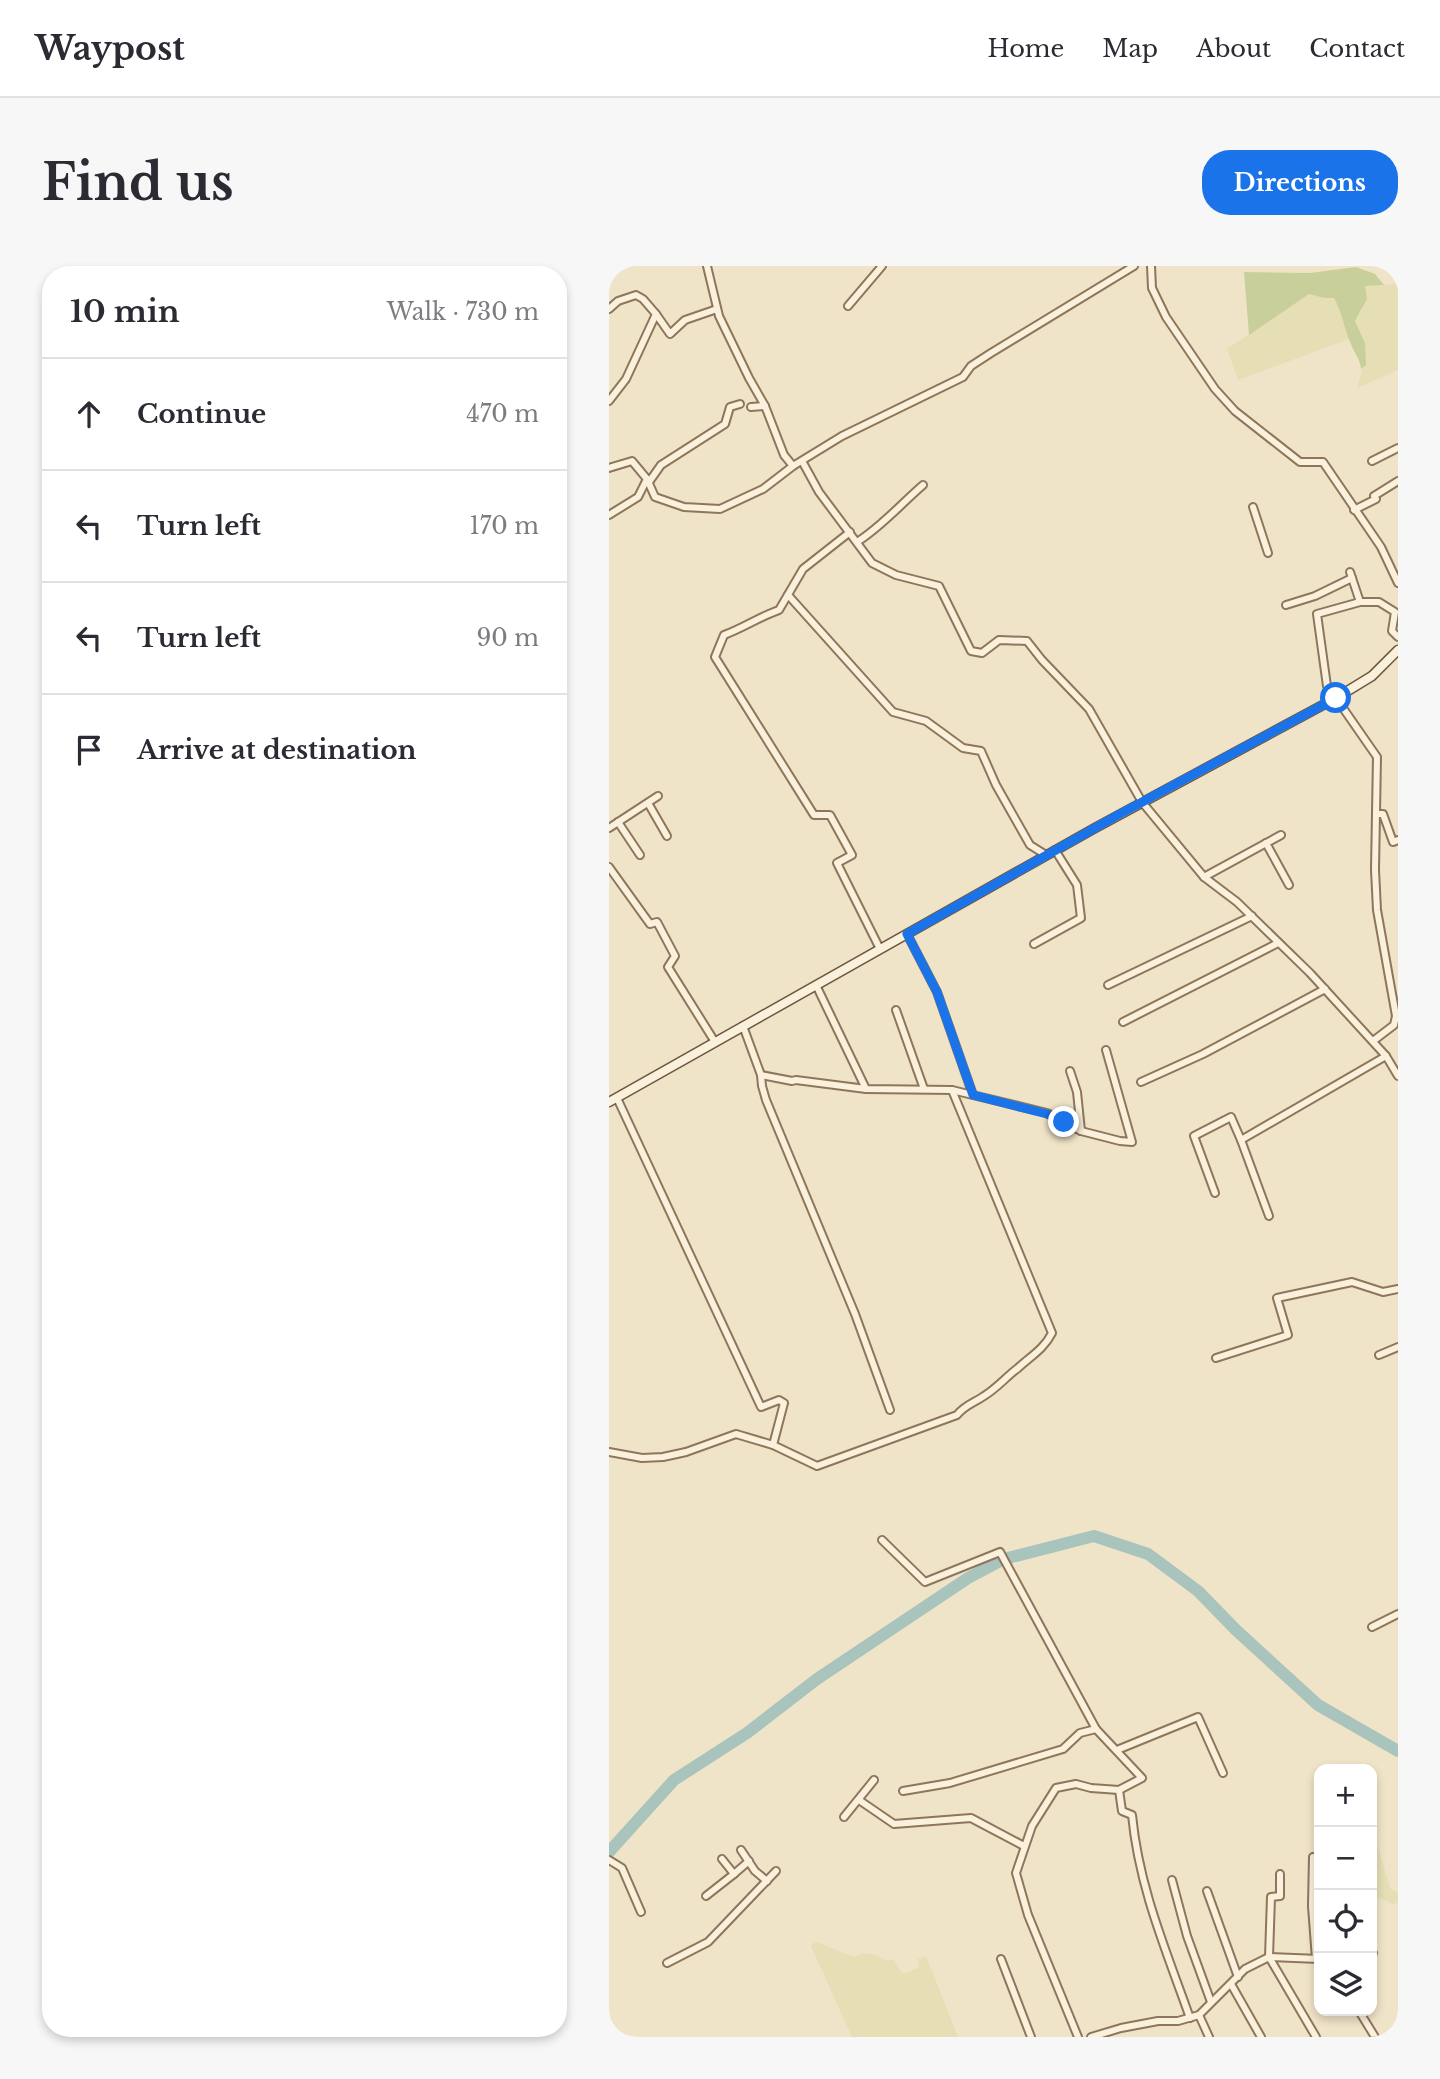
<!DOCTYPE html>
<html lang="en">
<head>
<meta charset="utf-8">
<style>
  :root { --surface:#fff; --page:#f7f7f7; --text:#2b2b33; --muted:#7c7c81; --line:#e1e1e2; --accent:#1a73e8 }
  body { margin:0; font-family:"Libre Baskerville",serif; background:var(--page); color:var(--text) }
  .controls { position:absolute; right:21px; bottom:21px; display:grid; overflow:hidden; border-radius:14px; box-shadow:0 4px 10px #0003 }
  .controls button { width:63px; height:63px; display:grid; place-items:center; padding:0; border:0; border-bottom:2px solid var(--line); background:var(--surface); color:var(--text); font:35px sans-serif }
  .stop { position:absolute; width:21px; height:21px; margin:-16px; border:5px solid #1a73e8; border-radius:50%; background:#fff }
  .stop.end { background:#1a73e8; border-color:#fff; box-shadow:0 2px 7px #0008 }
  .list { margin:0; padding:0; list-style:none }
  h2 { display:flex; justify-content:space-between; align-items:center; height:91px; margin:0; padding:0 28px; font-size:30px }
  h2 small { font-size:23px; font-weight:400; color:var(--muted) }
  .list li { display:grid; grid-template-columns:46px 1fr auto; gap:21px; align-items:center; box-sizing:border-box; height:112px; padding:0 28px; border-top:2px solid var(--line) }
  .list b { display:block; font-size:26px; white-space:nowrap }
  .list em { font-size:23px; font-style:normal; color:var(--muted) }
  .icon { flex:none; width:38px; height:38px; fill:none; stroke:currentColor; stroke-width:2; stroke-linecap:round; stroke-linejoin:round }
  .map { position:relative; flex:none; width:789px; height:1771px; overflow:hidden; border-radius:28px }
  header { display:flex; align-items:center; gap:42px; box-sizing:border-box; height:98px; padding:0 35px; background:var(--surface); border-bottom:2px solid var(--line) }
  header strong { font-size:33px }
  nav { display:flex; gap:38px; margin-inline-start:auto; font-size:24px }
  .intro { display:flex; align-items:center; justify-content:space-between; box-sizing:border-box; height:168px; padding:0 42px }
  h1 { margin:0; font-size:49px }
  .button { padding:18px 32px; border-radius:28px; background:var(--accent); color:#fff; font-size:24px; font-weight:700 }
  main { display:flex; gap:42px; padding:0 42px }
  aside { flex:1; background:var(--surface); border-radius:28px; box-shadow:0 4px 10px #0003 }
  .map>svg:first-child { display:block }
  .farmland { fill:#e6deb5 }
  .green { fill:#c9cf9b }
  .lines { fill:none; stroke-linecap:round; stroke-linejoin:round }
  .river { stroke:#a9c4bc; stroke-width:12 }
  .minor-casing { stroke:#8d765c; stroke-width:10 }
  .secondary-casing { stroke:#6f573f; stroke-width:11 }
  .minor { stroke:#faf1dc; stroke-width:6 }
  .secondary { stroke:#faf1dc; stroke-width:8 }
  .route { stroke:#1a73e8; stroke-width:9 }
</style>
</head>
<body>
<header>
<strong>Waypost</strong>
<nav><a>Home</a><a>Map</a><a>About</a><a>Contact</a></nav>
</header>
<div class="intro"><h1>Find us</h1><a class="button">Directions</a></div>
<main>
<aside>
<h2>10 min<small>Walk · 730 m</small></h2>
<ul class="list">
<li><svg class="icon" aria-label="ahead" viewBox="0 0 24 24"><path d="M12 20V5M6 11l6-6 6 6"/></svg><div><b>Continue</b></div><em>470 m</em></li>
<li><svg class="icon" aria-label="left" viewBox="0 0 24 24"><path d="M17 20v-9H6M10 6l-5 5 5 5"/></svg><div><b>Turn left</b></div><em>170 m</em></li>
<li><svg class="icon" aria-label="left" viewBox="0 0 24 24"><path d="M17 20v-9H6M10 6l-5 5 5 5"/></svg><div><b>Turn left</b></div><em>90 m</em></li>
<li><svg class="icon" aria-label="arrive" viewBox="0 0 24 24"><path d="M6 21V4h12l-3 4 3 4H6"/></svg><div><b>Arrive at destination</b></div></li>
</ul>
</aside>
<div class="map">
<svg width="789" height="1771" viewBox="0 0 789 1771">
  <rect width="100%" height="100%" fill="#f0e4c8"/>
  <g class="farmland">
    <polygon points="789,18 789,104 748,122 754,102 756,77 746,55 753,44 756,20"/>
    <polygon points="700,28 715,32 725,32 733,45 740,73 629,114 618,83"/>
    <polygon points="763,1562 781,1622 789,1627 789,1638 786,1636 786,1639 771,1632 763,1632"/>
    <polygon points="207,1676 245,1691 253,1687 267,1689 278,1695 284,1693 293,1707 298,1707 310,1701 309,1693 317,1690 349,1771 243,1771 202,1680"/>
  </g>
  <path class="green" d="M747,1L766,8L775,19L756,20L758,33L746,55L756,77L757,99L752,103C751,92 745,87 741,76C735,61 733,46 725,32H715L700,28L640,69L635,6L701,7Z"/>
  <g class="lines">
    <polyline class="river" points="0,1586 65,1514 138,1467 208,1413 359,1312 395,1293 485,1270 539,1288 589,1325 627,1364 709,1439 789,1485"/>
    <defs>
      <g id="minor">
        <polyline points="98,0 110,50 140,112 156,140 175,189 184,200"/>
        <polyline points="542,0 543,22 557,51 606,123 626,145 691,196 714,196 772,281 789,317"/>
        <polyline points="239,40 273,0"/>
        <polyline points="0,43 9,35 27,29 34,33 47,48"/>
        <polyline points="0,135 17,113 47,48 61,68 76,54 108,43"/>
        <polyline points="142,141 156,140"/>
        <polyline points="193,195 210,226 263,297 287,309 330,320 362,385 373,387 390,374 418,375 433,394 480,443 533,536 595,611 628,636 701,707 777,790 789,810"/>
        <polyline points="763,195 789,182"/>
        <polyline points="0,202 23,195 38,213 46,231 75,241 111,243 154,223 184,200 233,170 354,111 362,100 382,87 525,0"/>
        <polyline points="40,216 52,199 116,158 121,141 131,138"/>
        <polyline points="644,241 659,287"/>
        <polyline points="745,244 767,233 765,230 789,215"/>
        <polyline points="0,249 29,231 38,213"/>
        <path d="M241,266L194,303L170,344C150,351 134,362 115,369L106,391L205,549H221L243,589L228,597L271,683"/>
        <path d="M248,276C272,261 292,238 314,219"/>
        <polyline points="179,329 284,446 317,455 354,482 372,485 387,519 421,579 437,589"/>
        <polyline points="751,336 770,336 786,346 783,365 789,371"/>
        <polyline points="677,339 706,330 743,312"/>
        <polyline points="727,432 768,491 766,604 768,644 787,750 785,759 764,775"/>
        <polyline points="725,433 718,420 708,348 751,336 741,306"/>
        <polyline points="39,537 58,570"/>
        <polyline points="767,548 774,548 784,576 789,574"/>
        <polyline points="9,556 31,589"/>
        <polyline points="0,562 49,530"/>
        <polyline points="657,577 680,619"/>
        <polyline points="0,601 41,658 48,656 66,690 59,701 106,776"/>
        <polyline points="595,611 672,569"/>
        <polyline points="298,668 328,726 364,829"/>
        <polyline points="425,678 472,652 468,619 446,584"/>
        <polyline points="207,719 257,823"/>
        <polyline points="499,719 643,650"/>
        <polyline points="287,744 315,823"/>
        <polyline points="514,756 669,677"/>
        <polyline points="134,760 152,809 153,820 157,834 246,1048 281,1144"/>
        <polyline points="461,805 468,826 472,865"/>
        <polyline points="152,809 183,815 187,814 257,823 343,824 438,847 472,865 511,875 523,876 497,784"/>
        <polyline points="532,816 594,788 716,723"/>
        <path d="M8,832L152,1141L170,1134L175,1137L164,1179L208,1200L348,1149C356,1139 365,1137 375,1130C388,1122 397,1111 409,1102C422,1090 435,1083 443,1067L343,824"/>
        <polyline points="632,874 660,950"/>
        <polyline points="606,927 585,870 622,851 632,874 777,790"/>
        <polyline points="770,1089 789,1081"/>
        <polyline points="607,1092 679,1069 668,1032 743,1016 774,1026 789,1023"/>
        <polyline points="0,1186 33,1192 54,1191 77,1186 127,1168 164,1179"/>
        <polyline points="273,1274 316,1316 391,1286 487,1463 533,1512 510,1524 482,1522 467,1518 447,1522 423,1560 407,1607 419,1649 469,1771"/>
        <polyline points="763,1361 789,1348"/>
        <polyline points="508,1484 589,1451 614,1507"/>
        <path d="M510,1524L513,1545L523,1549C530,1622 557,1684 581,1752"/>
        <polyline points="294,1525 341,1517 454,1483 471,1467 487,1463"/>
        <polyline points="250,1534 285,1558 362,1552 415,1580"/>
        <polyline points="235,1551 265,1514"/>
        <polyline points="132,1584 146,1605 158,1615"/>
        <polyline points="704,1591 703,1640 707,1693"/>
        <polyline points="0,1594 13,1602 32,1646"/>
        <polyline points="125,1608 140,1595"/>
        <polyline points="671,1608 671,1630 662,1631 660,1691 707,1771"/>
        <polyline points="563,1614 578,1670 602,1736"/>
        <polyline points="598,1625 629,1711"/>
        <polyline points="97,1630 125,1608 113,1593"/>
        <polyline points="763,1687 764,1687"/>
        <polyline points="392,1693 422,1771"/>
        <polyline points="58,1697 99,1676 167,1605"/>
        <polyline points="622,1718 652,1771"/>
        <polyline points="750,1745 766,1771"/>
        <polyline points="590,1749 600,1771"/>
        <polyline points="482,1771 512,1762 549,1755 569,1755 590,1749 636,1703 660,1691 710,1693"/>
      </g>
      <polyline id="secondary" points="0,836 486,562 727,432 763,410 789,384"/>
    </defs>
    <use href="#minor" class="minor-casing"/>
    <use href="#secondary" class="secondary-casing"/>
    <use href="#minor" class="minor"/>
    <use href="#secondary" class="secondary"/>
  </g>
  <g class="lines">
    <polyline class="route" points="455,856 438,848 364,829 328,726 298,668 509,549 727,432"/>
  </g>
</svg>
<div class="controls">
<button>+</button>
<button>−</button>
<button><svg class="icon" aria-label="locate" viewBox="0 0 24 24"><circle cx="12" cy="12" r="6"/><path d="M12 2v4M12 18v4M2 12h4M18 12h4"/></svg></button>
<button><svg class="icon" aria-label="layers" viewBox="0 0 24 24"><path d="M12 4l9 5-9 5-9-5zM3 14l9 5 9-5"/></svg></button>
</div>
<div class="stop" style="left:727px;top:432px"></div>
<div class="stop end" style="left:455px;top:856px"></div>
</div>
</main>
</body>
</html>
